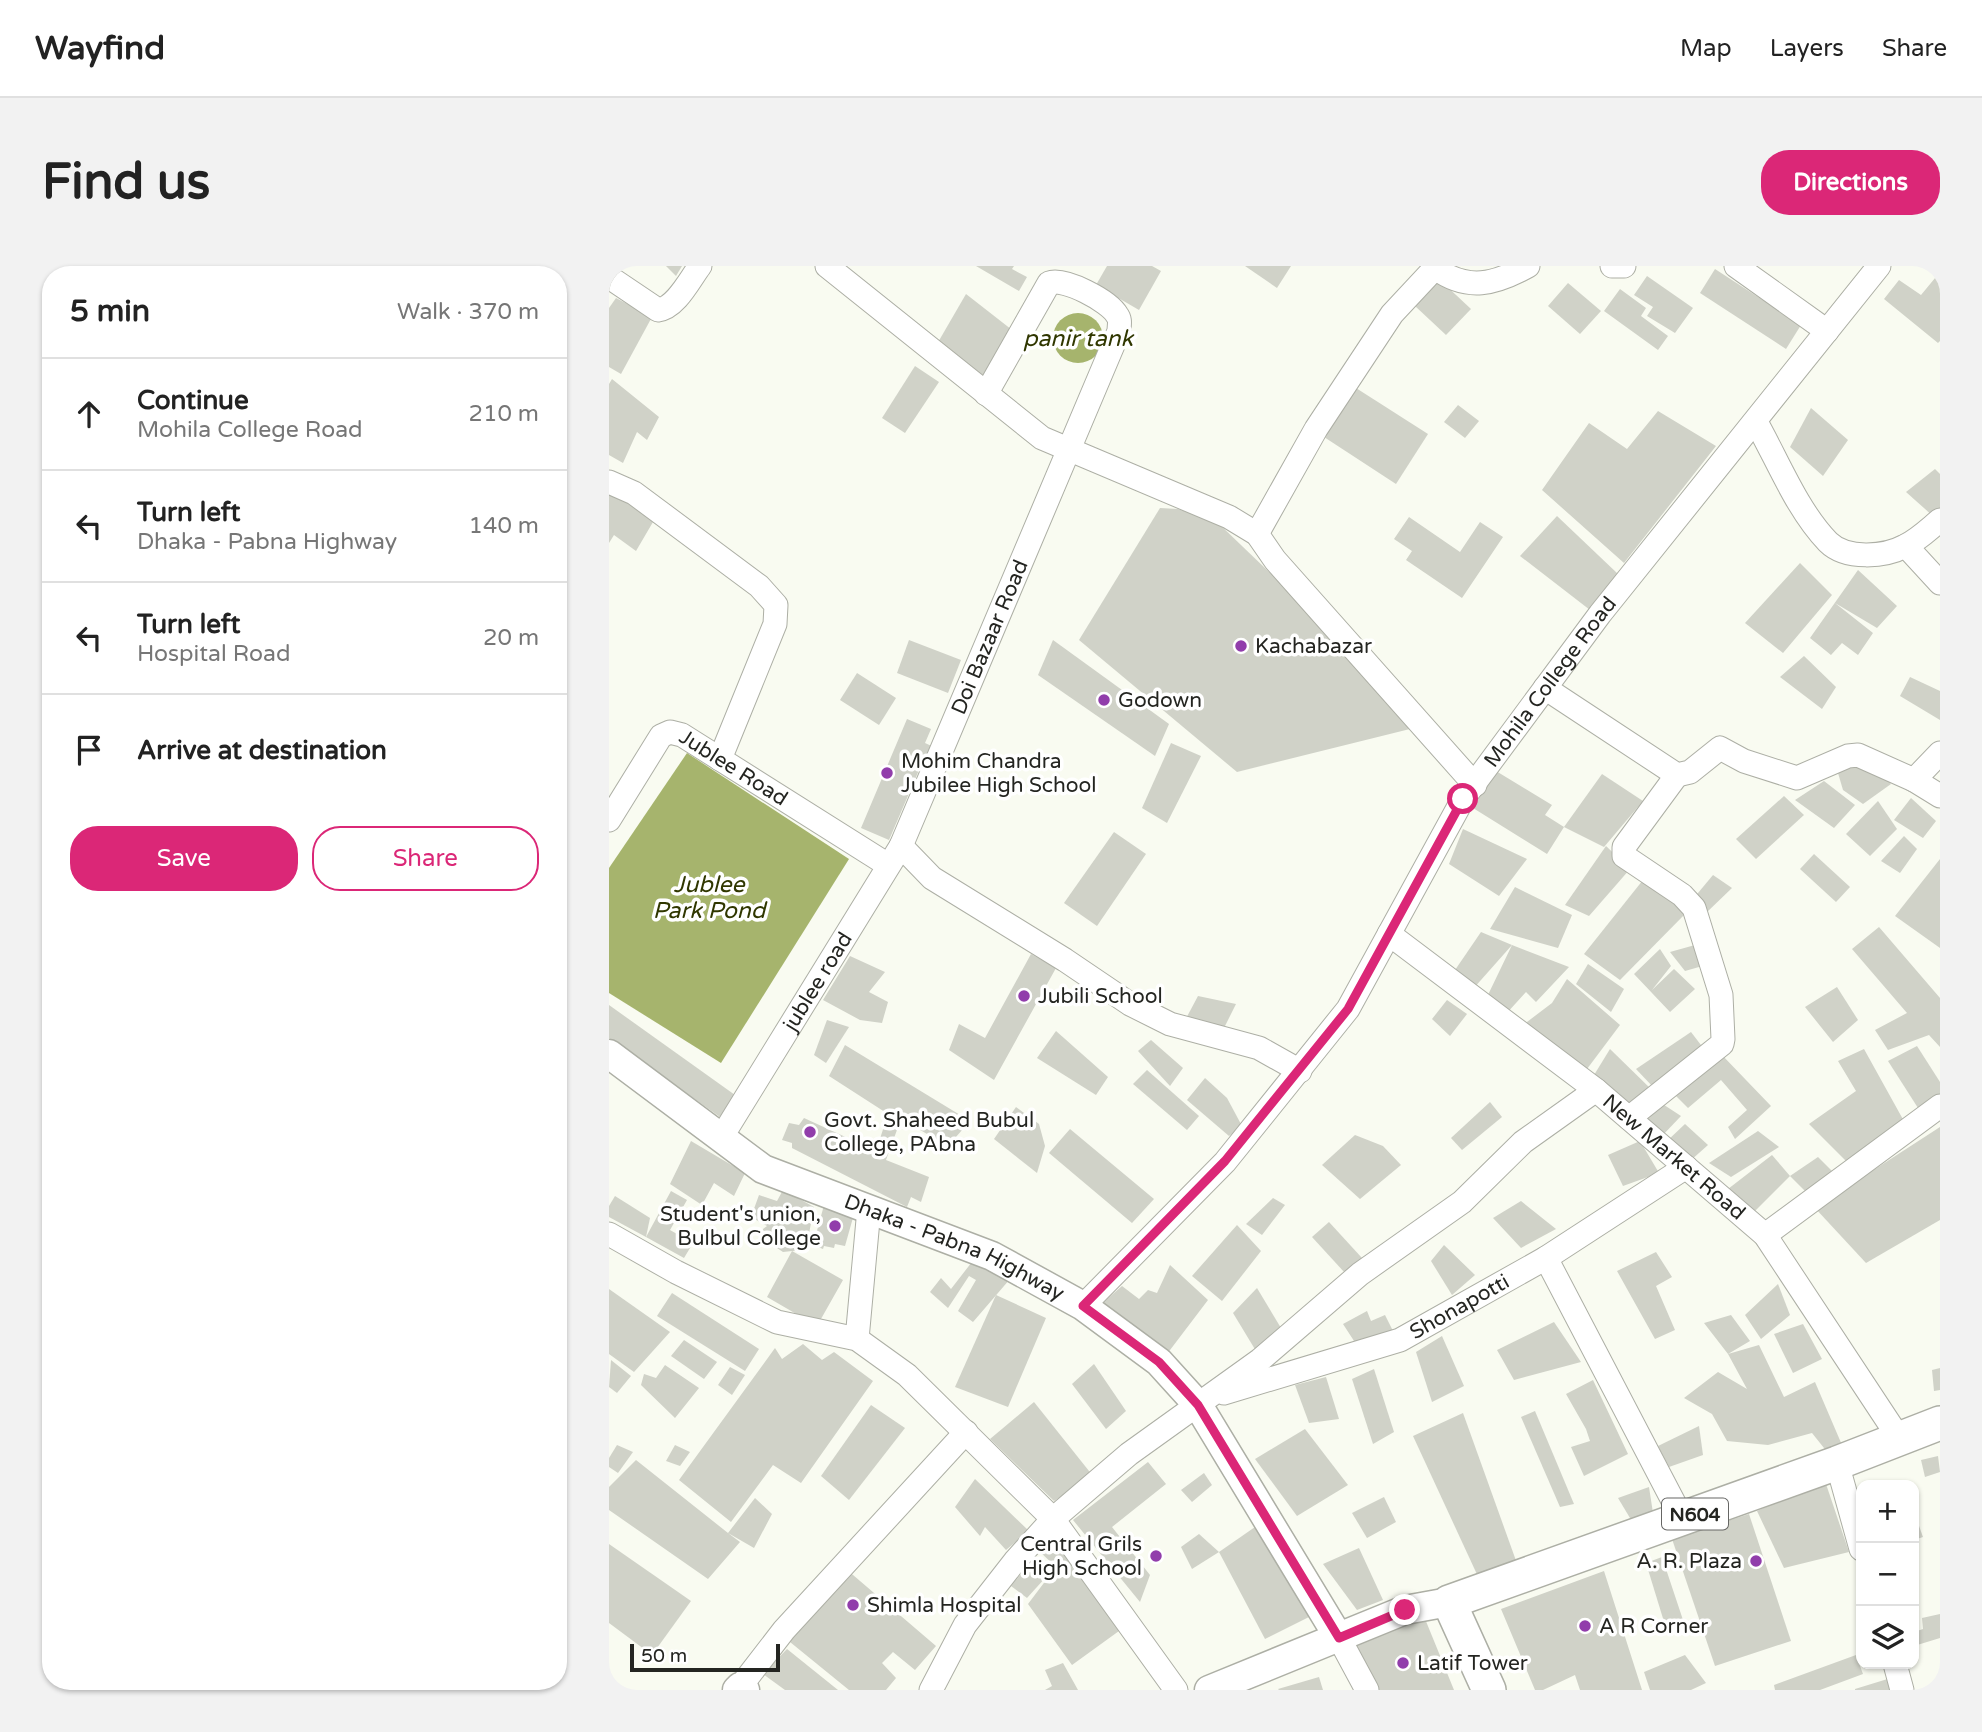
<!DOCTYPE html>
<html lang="en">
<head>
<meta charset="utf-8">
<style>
  :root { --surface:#fff; --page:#f2f2f2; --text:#222; --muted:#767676; --line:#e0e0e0; --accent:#db2777 }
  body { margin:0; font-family:"Varela Round",sans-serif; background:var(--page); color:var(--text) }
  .controls { position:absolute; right:21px; bottom:21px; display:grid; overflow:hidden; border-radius:14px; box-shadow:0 2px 5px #0004 }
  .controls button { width:63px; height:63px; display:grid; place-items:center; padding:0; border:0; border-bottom:2px solid var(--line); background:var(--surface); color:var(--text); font:35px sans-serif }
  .scale { position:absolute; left:21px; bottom:18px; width:150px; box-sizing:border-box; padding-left:7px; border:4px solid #242521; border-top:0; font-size:19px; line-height:24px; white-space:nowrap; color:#242521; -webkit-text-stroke:5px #fff; paint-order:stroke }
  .stop { position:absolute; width:21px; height:21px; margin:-16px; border:5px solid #db2777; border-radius:50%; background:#fff }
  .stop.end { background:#db2777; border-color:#fff; box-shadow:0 2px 7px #0008 }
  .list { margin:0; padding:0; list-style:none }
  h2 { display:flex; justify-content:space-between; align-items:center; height:91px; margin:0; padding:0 28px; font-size:30px }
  h2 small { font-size:23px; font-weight:400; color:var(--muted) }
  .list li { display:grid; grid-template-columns:46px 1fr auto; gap:21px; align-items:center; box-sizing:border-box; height:112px; padding:0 28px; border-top:2px solid var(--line) }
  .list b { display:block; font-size:26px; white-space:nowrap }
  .list p { margin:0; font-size:23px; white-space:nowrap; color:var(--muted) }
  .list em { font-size:23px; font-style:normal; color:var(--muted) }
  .actions { display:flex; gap:14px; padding:21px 28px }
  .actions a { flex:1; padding:16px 0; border:2px solid var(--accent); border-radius:28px; text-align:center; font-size:24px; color:var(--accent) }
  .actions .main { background:var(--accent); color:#fff }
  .icon { flex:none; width:38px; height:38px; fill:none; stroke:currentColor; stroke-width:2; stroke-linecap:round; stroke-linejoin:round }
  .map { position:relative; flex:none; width:1331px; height:1424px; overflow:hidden; border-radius:28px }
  header { display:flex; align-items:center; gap:42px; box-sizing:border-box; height:98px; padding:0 35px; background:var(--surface); border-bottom:2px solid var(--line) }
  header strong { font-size:33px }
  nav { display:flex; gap:38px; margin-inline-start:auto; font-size:24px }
  .intro { display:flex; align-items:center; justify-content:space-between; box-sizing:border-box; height:168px; padding:0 42px }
  h1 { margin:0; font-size:49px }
  .button { padding:18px 32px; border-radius:28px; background:var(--accent); color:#fff; font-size:24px; font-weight:700 }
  main { display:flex; gap:42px; padding:0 42px }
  aside { flex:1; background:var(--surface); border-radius:28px; box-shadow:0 2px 5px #0004 }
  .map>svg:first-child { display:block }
  .water { fill:#a6b46d }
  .building { fill:#d0d2c8 }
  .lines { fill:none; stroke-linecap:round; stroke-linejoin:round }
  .minor-casing { stroke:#adafa5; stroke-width:25 }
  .major-casing { stroke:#adafa5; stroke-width:31 }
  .highway-casing { stroke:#adafa5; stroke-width:36 }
  .minor { stroke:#fff; stroke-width:23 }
  .major { stroke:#fff; stroke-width:28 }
  .highway { stroke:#fff; stroke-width:33 }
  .route { stroke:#db2777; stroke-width:9 }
  .poi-dot { fill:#913dab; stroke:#fff; stroke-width:2.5 }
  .labels { text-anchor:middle; stroke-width:7; stroke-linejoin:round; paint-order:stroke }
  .shield { fill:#fff; stroke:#666664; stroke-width:2 }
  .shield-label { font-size:19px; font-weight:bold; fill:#242521 }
  .street-label { font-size:21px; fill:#242521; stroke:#fff }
  .poi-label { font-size:21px; fill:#242521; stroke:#fff; text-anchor:start }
  .water-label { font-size:23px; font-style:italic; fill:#303700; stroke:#fff }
</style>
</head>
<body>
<header>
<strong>Wayfind</strong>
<nav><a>Map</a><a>Layers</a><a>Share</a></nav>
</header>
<div class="intro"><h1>Find us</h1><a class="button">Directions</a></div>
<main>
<aside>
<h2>5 min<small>Walk · 370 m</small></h2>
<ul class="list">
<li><svg class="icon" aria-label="ahead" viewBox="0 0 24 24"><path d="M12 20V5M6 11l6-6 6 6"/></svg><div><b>Continue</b><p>Mohila College Road</p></div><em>210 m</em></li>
<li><svg class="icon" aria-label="left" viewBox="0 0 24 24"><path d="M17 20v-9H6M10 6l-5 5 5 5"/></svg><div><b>Turn left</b><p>Dhaka - Pabna Highway</p></div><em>140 m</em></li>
<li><svg class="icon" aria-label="left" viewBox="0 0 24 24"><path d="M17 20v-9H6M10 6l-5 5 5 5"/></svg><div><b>Turn left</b><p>Hospital Road</p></div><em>20 m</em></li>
<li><svg class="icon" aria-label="arrive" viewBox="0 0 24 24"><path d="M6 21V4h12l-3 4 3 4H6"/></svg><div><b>Arrive at destination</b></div></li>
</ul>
<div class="actions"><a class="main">Save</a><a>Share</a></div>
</aside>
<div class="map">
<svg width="1331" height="1424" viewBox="0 0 1331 1424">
  <rect width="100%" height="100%" fill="#f9fbf1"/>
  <g class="water">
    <circle cx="469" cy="72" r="25"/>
    <polygon points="78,487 240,593 112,797 0,727 0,602"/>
  </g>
  <g class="building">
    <polygon points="57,0 73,0 67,10"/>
    <polygon points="367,0 405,0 403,3 418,11 410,25"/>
    <polygon points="498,0 543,0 552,5 530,44 487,19"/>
    <polygon points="636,0 682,0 668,22"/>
    <polygon points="1106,3 1192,59 1177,83 1091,27"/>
    <polygon points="1331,6 1331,75 1329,77 1275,33 1290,14 1312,29"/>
    <polygon points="1038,10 1084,42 1066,67 1038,50 1044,41 1025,29"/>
    <polygon points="831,14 862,43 837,69 806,40"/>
    <polygon points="959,17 992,45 971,68 939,40"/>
    <polygon points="1011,23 1037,42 1032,50 1059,70 1049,84 995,45"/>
    <polygon points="357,28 407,67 378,112 328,78"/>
    <polygon points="7,32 43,51 12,108 0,101 0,42"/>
    <polygon points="306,100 330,116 296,167 273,152"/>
    <polygon points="3,113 50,151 38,174 28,166 14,197 0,189 0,118"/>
    <polygon points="747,122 819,168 787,218 715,171"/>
    <polygon points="849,139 870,155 856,172 835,156"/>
    <polygon points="1202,142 1239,174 1214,210 1181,181"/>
    <polygon points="1049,145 1107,180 1015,297 933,224 980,157 1018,183"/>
    <polygon points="1326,203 1331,208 1331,245 1325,251 1297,226"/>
    <polygon points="0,223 44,256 27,285 5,269 0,277"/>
    <polygon points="551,242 569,243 608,256 678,323 809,461 628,506 470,374"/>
    <polygon points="948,250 1009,308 981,344 911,290"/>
    <polygon points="800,251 851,286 871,256 894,271 853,332 797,294 803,285 785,273"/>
    <polygon points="1191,297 1223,329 1174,387 1136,357"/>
    <polygon points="1249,304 1288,340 1268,362 1226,337 1264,367 1249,389 1233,377 1222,389 1201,372"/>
    <polygon points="300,374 352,394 339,427 288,407"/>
    <polygon points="444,374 560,458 546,490 429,409"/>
    <polygon points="1195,390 1227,421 1213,443 1171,411"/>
    <polygon points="248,407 287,432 270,459 231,434"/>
    <polygon points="1301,411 1331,425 1331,454 1291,430"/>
    <polygon points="298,453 322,463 316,477 327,482 320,500 313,497 280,574 252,562"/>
    <polygon points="562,477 592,490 558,557 533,542"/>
    <polygon points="1245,497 1266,501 1282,518 1254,538 1234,524 1229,507"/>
    <polygon points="887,505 943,539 936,549 955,561 938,588 864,542"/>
    <polygon points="993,508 1034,535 995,581 955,561"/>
    <polygon points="1215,515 1246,539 1225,562 1186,534"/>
    <polygon points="1175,530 1195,549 1147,593 1127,573"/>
    <polygon points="1302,532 1327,555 1314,572 1285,554"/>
    <polygon points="1269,535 1288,563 1261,590 1237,568"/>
    <polygon points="854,563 918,593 890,630 840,598"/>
    <polygon points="505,566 537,588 488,660 455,637"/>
    <polygon points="1295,570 1308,583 1291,607 1272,595"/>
    <polygon points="997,580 1021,603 980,650 956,639"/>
    <polygon points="1205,588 1241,621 1227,636 1191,603"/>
    <polygon points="1331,593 1331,682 1286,650"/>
    <polygon points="1104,609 1123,622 1097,647 1084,633"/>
    <polygon points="1034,614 1078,646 1011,714 975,688"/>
    <polygon points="906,621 963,649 949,682 881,663"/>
    <polygon points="1270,661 1331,732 1331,781 1320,769 1279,784 1266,764 1298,747 1243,683"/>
    <polygon points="872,666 903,679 864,723 844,707"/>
    <polygon points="903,679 960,701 927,736 917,726 897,748 877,733"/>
    <polygon points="1086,679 1097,699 1076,705 1061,686"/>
    <polygon points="1051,683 1062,700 1043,724 1065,703 1086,723 1061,746 1025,708"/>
    <polygon points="422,688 447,702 385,814 340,784 350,758 376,772"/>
    <polygon points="241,690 276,706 260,726 279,736 273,757 251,754 214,734"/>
    <polygon points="979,698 1015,723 1002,746 967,718"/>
    <polygon points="958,713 1011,759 978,803 914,759 943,737"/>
    <polygon points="1228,721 1249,754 1224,776 1196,741"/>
    <polygon points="589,730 627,738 615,762 573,760"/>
    <polygon points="838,734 858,748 841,770 823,753"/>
    <polygon points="0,739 126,829 111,851 0,772"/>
    <polygon points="218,754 240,761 217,797 205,789"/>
    <polygon points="447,765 499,811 487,829 428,792"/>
    <polygon points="1082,766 1095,783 1045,822 1027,803"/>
    <polygon points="542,774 574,802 561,820 529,785"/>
    <polygon points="236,779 361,855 339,880 292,853 277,894 320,911 312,936 302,931 298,941 183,882 183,877 173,874 180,857 190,859 195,852 267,885 279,848 220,810"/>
    <polygon points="1308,780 1331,816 1331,828 1309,842 1279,795"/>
    <polygon points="1001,783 1045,826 1024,845 982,814"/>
    <polygon points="1255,783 1296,857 1241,899 1200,858 1247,825 1229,795"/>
    <polygon points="1112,788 1162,840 1126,873 1119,861 1138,844 1112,814 1079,842 1062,825"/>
    <polygon points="538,804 590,850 578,864 524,818"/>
    <polygon points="596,812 618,832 633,860 620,870 578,834"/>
    <polygon points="1049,835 1072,850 1052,871 1028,853"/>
    <polygon points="881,836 893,851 853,884 842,872"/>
    <polygon points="407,841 430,858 436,880 428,907 385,873"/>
    <polygon points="1076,858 1099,879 1081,895 1057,876"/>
    <polygon points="1331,861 1331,954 1257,997 1206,942"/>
    <polygon points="461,863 545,933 523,957 440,887"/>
    <polygon points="1149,865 1170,881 1122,911 1100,897"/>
    <polygon points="746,869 774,880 792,899 751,933 713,899"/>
    <polygon points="82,875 136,907 125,930 105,917 93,939 61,918"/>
    <polygon points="1031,875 1050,907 1014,920 999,889"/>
    <polygon points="1163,889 1181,910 1144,947 1119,923"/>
    <polygon points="1209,891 1225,907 1201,930 1181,910"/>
    <polygon points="174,924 205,941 197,984 183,985 234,1014 208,1060 158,1031 183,985 174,986 147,968 158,960 142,951 150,929 168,935"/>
    <polygon points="62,925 78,934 61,964 84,977 75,992 37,971"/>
    <polygon points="6,930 41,952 37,971 0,951 0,940"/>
    <polygon points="217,932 247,941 236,980 226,978 225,982 215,980 214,983 204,979"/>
    <polygon points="664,932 676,939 653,969 637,958"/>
    <polygon points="912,935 947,963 912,982 884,952"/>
    <polygon points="720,956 753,992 736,1007 703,971"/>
    <polygon points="628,959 652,985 613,1035 583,1010"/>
    <polygon points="835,979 866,1009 843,1029 822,995"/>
    <polygon points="1047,986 1063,1011 1047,1020 1066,1064 1046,1073 1008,1005"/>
    <polygon points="366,992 401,1013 364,1056 349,1045 367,1014 360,1010 339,1042 321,1026 332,1012 342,1023"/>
    <polygon points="561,999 599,1034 558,1088 489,1041 513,1020 530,1033 539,1024 548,1027"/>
    <polygon points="1169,1018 1181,1049 1152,1073 1136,1049"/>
    <polygon points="648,1022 672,1062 647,1085 624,1047"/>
    <polygon points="0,1023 61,1066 25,1106 0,1088"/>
    <polygon points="63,1027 150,1083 136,1105 48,1050"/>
    <polygon points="387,1029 437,1052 399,1141 346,1121"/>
    <polygon points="758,1045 762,1055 776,1049 784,1065 747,1078 734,1058"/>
    <polygon points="1122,1049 1141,1075 1119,1088 1150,1079 1175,1131 1206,1116 1236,1186 1219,1187 1203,1167 1159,1179 1118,1175 1103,1148 1075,1132 1109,1106 1138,1123 1119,1088 1095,1057"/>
    <polygon points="945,1056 972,1096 905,1114 888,1084"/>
    <polygon points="1194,1058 1213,1093 1184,1107 1165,1068"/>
    <polygon points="833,1070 855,1120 823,1136 807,1086"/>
    <polygon points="75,1074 108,1096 95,1113 62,1090"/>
    <polygon points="194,1078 213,1094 225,1086 264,1115 192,1217 164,1199 122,1256 70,1214 166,1082 173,1093"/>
    <polygon points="2,1094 22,1110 8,1127 0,1121"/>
    <polygon points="485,1098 517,1145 497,1163 463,1118"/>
    <polygon points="56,1099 90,1122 66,1152 32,1119 35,1108 47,1112"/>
    <polygon points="121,1101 136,1109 123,1129 109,1119"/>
    <polygon points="1331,1102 1331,1124 1325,1125 1323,1104"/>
    <polygon points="765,1103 785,1166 764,1178 743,1113"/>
    <polygon points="717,1111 730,1153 700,1157 686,1119"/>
    <polygon points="984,1114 1019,1188 975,1210 962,1181 981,1175 977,1163 957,1128"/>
    <polygon points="425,1136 484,1210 445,1235 381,1173"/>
    <polygon points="262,1139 296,1162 240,1234 212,1210"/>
    <polygon points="926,1145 965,1238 951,1241 912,1151"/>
    <polygon points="854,1147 910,1303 872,1317 804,1170"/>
    <polygon points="1090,1160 1094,1189 1060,1201 1049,1180"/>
    <polygon points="696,1163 739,1219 688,1250 646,1193"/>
    <polygon points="8,1179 24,1186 9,1207 0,1201 0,1192"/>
    <polygon points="66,1179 81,1186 71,1200 57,1195"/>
    <polygon points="1329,1190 1331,1206 1316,1211 1312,1194"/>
    <polygon points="27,1194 119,1267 146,1232 163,1248 145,1282 119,1267 131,1276 99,1313 0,1244 0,1221"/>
    <polygon points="539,1196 557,1218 503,1261 541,1309 531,1336 464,1254"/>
    <polygon points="595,1207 603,1219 583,1236 572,1224"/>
    <polygon points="366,1213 420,1265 397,1284 376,1261 371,1270 346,1241"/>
    <polygon points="1216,1215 1240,1286 1175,1302 1148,1245"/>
    <polygon points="1040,1221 1044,1247 1024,1257 1009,1232"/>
    <polygon points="775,1231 787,1256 758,1272 743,1247"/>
    <polygon points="1305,1246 1314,1271 1305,1274"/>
    <polygon points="1140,1248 1182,1375 1106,1400 1063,1273"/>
    <polygon points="646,1261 702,1350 656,1373 610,1286"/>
    <polygon points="590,1268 610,1286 583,1303 572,1281"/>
    <polygon points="438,1273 456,1289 510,1365 463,1399 419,1338 453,1293 446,1300 430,1285"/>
    <polygon points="0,1278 82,1335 43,1389 0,1357"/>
    <polygon points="750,1282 774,1334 748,1344 714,1298"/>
    <polygon points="1053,1291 1074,1354 1056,1359 1037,1297"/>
    <polygon points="420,1298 437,1311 418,1332 402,1320"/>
    <polygon points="237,1303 327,1380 306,1404 284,1386 273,1397 287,1412 277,1424 240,1424 181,1376"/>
    <polygon points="995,1305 1033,1424 971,1424 966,1409 934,1424 926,1424 892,1343"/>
    <polygon points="812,1343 845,1424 765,1424 744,1370"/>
    <polygon points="1331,1348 1331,1372 1305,1380 1305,1366 1314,1363 1313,1352"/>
    <polygon points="178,1383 229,1424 176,1424 154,1408"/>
    <polygon points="1076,1389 1097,1417 1082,1424 1041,1424 1035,1406"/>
    <polygon points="1247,1389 1254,1408 1211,1424 1166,1424 1165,1419"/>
    <polygon points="454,1397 469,1424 436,1424 443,1420 436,1404"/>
    <polygon points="710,1411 714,1424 670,1424 669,1423"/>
    <polygon points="1285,1411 1289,1424 1246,1424 1246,1423"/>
  </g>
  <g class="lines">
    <defs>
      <g id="minor">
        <polyline points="218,0 433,172 620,251 648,268 666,294 866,519"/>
        <polyline points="1003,0 1015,0"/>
        <polyline points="1127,0 1218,65"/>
        <path d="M0,11L49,44C67,42 81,13 91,0"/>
        <path d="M1147,156C1169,195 1188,244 1219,276C1237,294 1276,291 1296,280C1309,274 1320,263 1331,254"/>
        <polyline points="0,216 25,227 150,320 167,339 166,358 111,493"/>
        <path d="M648,268L707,163L783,48L826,2C859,26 886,18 919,0"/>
        <polyline points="1297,280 1331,317"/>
        <polyline points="936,422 1068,509 1081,506 1111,482 1135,495 1188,512 1239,490 1249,489 1305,514"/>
        <polyline points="1331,487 1305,514 1331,530"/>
        <path id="s1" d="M0,554L52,470L61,466L73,469L279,599"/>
        <polyline points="292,580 323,612 456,694 521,738 561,758 650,782 691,805"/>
        <path id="s2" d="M780,668L987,824L1156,969L1290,1172"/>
        <polyline points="1020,852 1113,778 1114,773 1112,729 1085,642 1073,629 1015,590 1015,581 1068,509"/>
        <path id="s3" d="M112,872L292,580L510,65C510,59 512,54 508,49C500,35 455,11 440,17L377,128"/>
        <polyline points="0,968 67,1006 168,1056 248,1073 298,1109 444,1253 567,1424"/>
        <polyline points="1156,969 1331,840"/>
        <polyline points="937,992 1073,1252"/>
        <path id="s4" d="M474,1040L616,896L739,743L854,533L991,348L1270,0"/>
        <polyline points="248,1073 260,943"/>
        <path id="s5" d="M615,1127L791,1074L937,992L1077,901"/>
        <polyline points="1228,1197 1252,1283"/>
        <polyline points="730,1372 758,1424"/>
        <polyline points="1286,1398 1293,1424"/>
        <polyline points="131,1421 175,1364 357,1166"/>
        <polyline points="322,1424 356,1359 406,1295 444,1253 520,1188 651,1094 751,1008 853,936 914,876 987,824"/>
      </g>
      <g id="major">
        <path id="s6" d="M0,788L154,903L383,990L474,1040L550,1096L589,1139L730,1372"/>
        <polyline points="128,1424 131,1421 136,1424"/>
        <polyline points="600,1424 796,1344 840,1336"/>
      </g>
      <polyline id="highway" points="880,1424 840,1336 1228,1197 1331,1157"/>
    </defs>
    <use href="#minor" class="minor-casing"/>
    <use href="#major" class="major-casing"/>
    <use href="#highway" class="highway-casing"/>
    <use href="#minor" class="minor"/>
    <use href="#major" class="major"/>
    <use href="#highway" class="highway"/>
  </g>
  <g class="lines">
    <polyline class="route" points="796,1344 730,1372 589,1139 550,1096 474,1040 616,895 739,743 854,533"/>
  </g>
  <g class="poi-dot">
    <circle cx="632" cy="380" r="7"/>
    <circle cx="495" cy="434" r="7"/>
    <circle cx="278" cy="507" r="7"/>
    <circle cx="415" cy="730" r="7"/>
    <circle cx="201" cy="866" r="7"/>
    <circle cx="226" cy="960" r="7"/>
    <circle cx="547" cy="1290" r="7"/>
    <circle cx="1147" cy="1295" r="7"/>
    <circle cx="244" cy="1339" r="7"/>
    <circle cx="976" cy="1360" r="7"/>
    <circle cx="794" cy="1397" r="7"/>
  </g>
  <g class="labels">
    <rect class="shield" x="1053" y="1232.5" width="66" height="31" rx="5"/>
    <g class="shield-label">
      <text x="1086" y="1255">N604</text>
    </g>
    <g class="street-label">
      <text dy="7" stroke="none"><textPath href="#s3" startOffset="570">Doi Bazaar Road</textPath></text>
      <text dy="7" stroke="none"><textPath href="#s4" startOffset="784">Mohila College Road</textPath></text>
      <text dy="7" stroke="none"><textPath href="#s1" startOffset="182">Jublee Road</textPath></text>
      <text dy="7" stroke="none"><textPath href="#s3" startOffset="184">jublee road</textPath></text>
      <text dy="7" stroke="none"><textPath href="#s2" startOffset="362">New Market Road</textPath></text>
      <text dy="7" stroke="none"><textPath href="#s6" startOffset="399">Dhaka - Pabna Highway</textPath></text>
      <text dy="7" stroke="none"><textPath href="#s5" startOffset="252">Shonapotti</textPath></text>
    </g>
    <g class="poi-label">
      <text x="646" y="387">Kachabazar</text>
      <text x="509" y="441">Godown</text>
      <text x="292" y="502">Mohim Chandra<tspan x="292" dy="24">Jubilee High School</tspan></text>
      <text x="429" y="737">Jubili School</text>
      <text x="215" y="861">Govt. Shaheed Bubul<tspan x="215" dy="24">College, PAbna</tspan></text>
      <text x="212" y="955" text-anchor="end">Student's union,<tspan x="212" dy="24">Bulbul College</tspan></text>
      <text x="533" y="1285" text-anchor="end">Central Grils<tspan x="533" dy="24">High School</tspan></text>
      <text x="1133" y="1302" text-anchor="end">A. R. Plaza</text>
      <text x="258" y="1346">Shimla Hospital</text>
      <text x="990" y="1367">A R Corner</text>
      <text x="808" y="1404">Latif Tower</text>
    </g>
    <g class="water-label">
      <text x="469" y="80">panir tank</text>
      <text x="100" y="626">Jublee<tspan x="100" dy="26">Park Pond</tspan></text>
    </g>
  </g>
</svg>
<div class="controls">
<button>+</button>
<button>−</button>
<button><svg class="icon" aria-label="layers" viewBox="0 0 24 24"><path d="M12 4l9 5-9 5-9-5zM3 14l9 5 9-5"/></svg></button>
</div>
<div class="scale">50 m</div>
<div class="stop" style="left:854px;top:533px"></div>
<div class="stop end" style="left:796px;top:1344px"></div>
</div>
</main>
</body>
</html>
